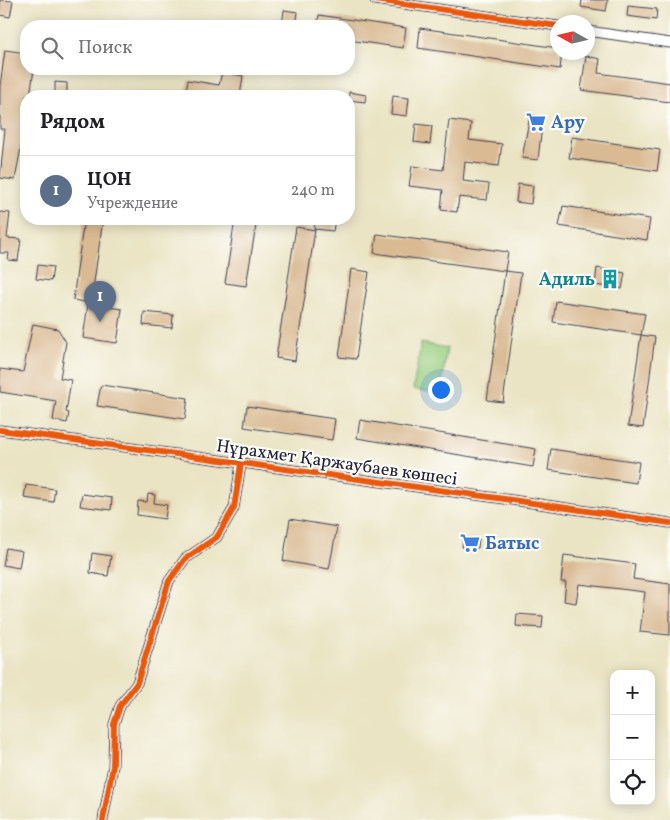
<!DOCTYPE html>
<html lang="ru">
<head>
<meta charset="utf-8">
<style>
  :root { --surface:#fff; --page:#f6f6f6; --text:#202124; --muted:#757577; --line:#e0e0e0; --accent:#d93025 }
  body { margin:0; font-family:Vollkorn,serif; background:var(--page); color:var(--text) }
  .controls { position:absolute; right:15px; bottom:15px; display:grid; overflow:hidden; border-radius:10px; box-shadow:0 2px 12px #0003 }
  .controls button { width:45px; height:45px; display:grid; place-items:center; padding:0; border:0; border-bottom:1px solid var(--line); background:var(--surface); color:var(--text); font:25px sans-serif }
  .compass { position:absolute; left:550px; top:15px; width:45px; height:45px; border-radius:50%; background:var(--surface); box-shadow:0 2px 12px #0003; rotate:278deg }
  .you { position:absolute; left:440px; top:389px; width:18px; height:18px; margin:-12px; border:4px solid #fff; border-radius:50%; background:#1a73e8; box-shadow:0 0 0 8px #1a73e833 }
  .badge { display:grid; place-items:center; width:32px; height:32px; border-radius:50%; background:var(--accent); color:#fff; font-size:16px; font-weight:700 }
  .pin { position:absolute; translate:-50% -41px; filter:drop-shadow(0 1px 2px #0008) }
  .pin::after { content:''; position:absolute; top:26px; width:18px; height:15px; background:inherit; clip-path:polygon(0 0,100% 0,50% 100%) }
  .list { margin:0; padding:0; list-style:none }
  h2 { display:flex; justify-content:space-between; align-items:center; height:65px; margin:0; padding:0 20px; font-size:21px }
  h2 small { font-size:16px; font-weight:400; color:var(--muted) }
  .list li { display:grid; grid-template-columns:32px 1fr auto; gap:15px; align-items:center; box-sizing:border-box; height:70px; padding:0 20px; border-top:1px solid var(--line) }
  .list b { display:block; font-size:19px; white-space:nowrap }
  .list p { margin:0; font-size:16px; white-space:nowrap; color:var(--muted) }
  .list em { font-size:16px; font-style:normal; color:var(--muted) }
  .icon { flex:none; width:28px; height:28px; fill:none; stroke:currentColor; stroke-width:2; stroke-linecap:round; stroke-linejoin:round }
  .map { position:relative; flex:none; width:670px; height:820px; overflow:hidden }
  .search { position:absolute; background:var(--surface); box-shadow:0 2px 12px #0003; left:20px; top:20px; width:335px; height:55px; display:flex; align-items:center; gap:12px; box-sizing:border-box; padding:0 18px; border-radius:20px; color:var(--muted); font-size:19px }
  .panel { position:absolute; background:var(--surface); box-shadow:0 2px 12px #0003; left:20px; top:90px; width:335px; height:135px; border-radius:20px }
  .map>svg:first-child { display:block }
  .green { fill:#98cd7f; stroke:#5d785d }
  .building { fill:#d9ba93 }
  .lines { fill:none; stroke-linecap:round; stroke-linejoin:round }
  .street-casing { stroke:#403f50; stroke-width:11 }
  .street { stroke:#fff; stroke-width:9 }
  .cycleway-casing { stroke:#fdfcf7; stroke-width:9 }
  .cycleway { stroke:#e8590c; stroke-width:6 }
  .labels { text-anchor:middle; stroke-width:4.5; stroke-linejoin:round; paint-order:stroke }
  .shop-label { font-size:18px; font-weight:bold; fill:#366cbe; stroke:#fdfcf7; text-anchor:start }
  .culture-label { font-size:18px; font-weight:bold; fill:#0d838f; stroke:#fdfcf7; text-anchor:end }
  .street-label { font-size:18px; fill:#22223b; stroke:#fdfcf7 }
</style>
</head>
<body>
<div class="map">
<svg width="670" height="820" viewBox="0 0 670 820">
  <rect width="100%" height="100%" fill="#fdfcf7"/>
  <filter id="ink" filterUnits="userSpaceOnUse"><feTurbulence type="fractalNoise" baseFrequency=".02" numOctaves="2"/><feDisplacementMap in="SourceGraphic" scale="10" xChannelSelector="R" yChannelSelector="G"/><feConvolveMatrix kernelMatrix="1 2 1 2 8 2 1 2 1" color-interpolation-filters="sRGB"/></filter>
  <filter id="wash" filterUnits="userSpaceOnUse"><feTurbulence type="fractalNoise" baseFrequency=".0096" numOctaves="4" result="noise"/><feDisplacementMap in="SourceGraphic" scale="20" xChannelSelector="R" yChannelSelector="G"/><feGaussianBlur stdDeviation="1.12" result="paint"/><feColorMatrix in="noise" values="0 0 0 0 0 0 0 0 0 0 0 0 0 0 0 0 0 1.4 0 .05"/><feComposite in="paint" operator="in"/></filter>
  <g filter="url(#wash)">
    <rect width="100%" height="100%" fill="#eae4c4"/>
    <polygon class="green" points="421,343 447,348 440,394 413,389"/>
    <g id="blocks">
      <g class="building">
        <polygon points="0,0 13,1 10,17 0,15"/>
        <polygon points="582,0 608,0 606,11 581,7"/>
        <polygon points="628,6 657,9 656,20 627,16"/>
        <polygon points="284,10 298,12 296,26 282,26"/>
        <polygon points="319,15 406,28 403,48 349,40 349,26 317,26"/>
        <polygon points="420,28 558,48 558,52 562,52 560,69 418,48"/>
        <polygon points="5,50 26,53 26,69 34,69 30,96 26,96 26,120 15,180 0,178 5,129 0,129 0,86"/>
        <polygon points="586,56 600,59 598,73 670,83 670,102 581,90"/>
        <polygon points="222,72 243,76 240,96 185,96 188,80 219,85"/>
        <polygon points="55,82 67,83 67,96 55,96"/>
        <polygon points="349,92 366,95 365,102 349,100"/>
        <polygon points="393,96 409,98 407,116 391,114"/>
        <polygon points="530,115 543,117 538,160 522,158"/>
        <polygon points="449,120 471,123 469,140 502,144 499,166 465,162 463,181 489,184 487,200 459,197 457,212 441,210 443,190 409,186 412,166 443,170"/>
        <polygon points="416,124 432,126 430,144 414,142"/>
        <polygon points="572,137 660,150 657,171 569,158"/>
        <polygon points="518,184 533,186 531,204 516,202"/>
        <polygon points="563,206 650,219 647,240 559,226"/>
        <polygon points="0,212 10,213 7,238 21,239 18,261 8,260 9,253 0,253"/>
        <polygon points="84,219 103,219 91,303 73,300"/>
        <polygon points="235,219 257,219 246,286 225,283"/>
        <polygon points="315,219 335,219 333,231 314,229"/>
        <polygon points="296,227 315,230 295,361 276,358"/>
        <polygon points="377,234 508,252 505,271 374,253"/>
        <polygon points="38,265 53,267 51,281 36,279"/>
        <polygon points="597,268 625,273 622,289 595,285"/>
        <polygon points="351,269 369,272 356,359 339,357"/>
        <polygon points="505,271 521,273 503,402 487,400"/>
        <polygon points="556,301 645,314 641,335 553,322"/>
        <polygon points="88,304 122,309 117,343 83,338"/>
        <polygon points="144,312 173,315 172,328 143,325"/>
        <polygon points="33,324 58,329 66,342 60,378 71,380 66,412 69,413 67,423 53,420 56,401 0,392 0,369 23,372"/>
        <polygon points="641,335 655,337 643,428 628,426"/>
        <polygon points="101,385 188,398 185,419 97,406"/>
        <polygon points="247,406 335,419 332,440 244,427"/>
        <polygon points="360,420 536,449 533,467 357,438"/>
        <polygon points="551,449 639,462 636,483 548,470"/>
        <polygon points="26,485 55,489 53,502 24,498"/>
        <polygon points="82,494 112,498 111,510 80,506"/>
        <polygon points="148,494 155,495 154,503 167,505 165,519 137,515 138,501 147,502"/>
        <polygon points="290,519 337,527 329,569 283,561"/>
        <polygon points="463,538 479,539 478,548 462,547"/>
        <polygon points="6,548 22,551 19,568 3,565"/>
        <polygon points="92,553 111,556 108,576 90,573"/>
        <polygon points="564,555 635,564 633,579 670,584 670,635 640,632 645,592 579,584 576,603 564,601 566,582 561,582"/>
        <polygon points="517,614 543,616 542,628 516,626"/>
      </g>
    </g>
  </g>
  <g filter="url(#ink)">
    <use href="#blocks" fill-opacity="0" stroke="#403f50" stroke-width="1"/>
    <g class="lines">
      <defs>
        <g id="street">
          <polyline points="375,0 558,26"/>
          <polyline points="588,31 670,43"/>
          <polyline points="0,430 512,500 670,523"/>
          <polyline points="103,820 113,766 114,724 120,706 137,683 169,581 185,559 217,537 234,508 241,464"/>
        </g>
      </defs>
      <use href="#street" class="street-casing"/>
      <use href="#street" class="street"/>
      <defs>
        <g id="cycleway">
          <polyline points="375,0 558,26"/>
          <polyline points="0,430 512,500 670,523"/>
          <polyline points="103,820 113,766 114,724 120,706 137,683 169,581 185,559 217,537 234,508 241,464"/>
        </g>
      </defs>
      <use href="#cycleway" class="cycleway-casing"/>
      <use href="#cycleway" class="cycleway"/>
    </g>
  </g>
  <defs>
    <symbol id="supermarket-bare" viewBox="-9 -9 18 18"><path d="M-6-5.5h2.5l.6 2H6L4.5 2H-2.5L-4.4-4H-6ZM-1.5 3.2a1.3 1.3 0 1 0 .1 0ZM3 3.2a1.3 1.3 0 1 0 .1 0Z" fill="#3f7fe0" stroke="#fdfcf7" stroke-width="2.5" paint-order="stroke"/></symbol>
    <symbol id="building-bare" viewBox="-9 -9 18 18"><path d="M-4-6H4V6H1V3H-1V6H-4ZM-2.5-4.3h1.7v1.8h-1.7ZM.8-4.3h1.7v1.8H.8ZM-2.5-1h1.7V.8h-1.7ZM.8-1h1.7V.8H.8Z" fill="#0f9aa8" stroke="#fdfcf7" stroke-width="2.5" paint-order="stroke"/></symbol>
  </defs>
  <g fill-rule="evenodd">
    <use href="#supermarket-bare" x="522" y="108" width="28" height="28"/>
    <use href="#building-bare" x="596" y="265" width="28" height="28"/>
    <use href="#supermarket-bare" x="456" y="529" width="28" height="28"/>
  </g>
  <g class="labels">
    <g class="shop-label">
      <text x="551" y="128">Ару</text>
      <text x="485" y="549">Батыс</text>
    </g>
    <g class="culture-label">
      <text x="595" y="285">Адиль</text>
    </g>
    <g class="street-label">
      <text transform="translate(337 462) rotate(8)" y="6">Нұрахмет Қаржаубаев көшесі</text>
    </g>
  </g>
</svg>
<div class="controls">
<button>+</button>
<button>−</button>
<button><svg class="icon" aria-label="locate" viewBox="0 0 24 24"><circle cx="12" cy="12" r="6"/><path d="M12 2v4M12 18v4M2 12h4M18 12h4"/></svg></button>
</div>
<svg class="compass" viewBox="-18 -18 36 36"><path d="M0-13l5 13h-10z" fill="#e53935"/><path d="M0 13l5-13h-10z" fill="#757577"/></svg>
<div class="you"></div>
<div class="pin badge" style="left:100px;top:322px;background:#5c6f8a">1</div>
<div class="search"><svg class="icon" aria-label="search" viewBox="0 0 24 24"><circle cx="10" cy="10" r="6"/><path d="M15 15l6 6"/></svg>Поиск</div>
<section class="panel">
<h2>Рядом<small></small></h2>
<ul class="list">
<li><span class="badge" style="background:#5c6f8a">1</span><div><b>ЦОН</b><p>Учреждение</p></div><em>240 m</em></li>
</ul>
</section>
</div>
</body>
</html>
